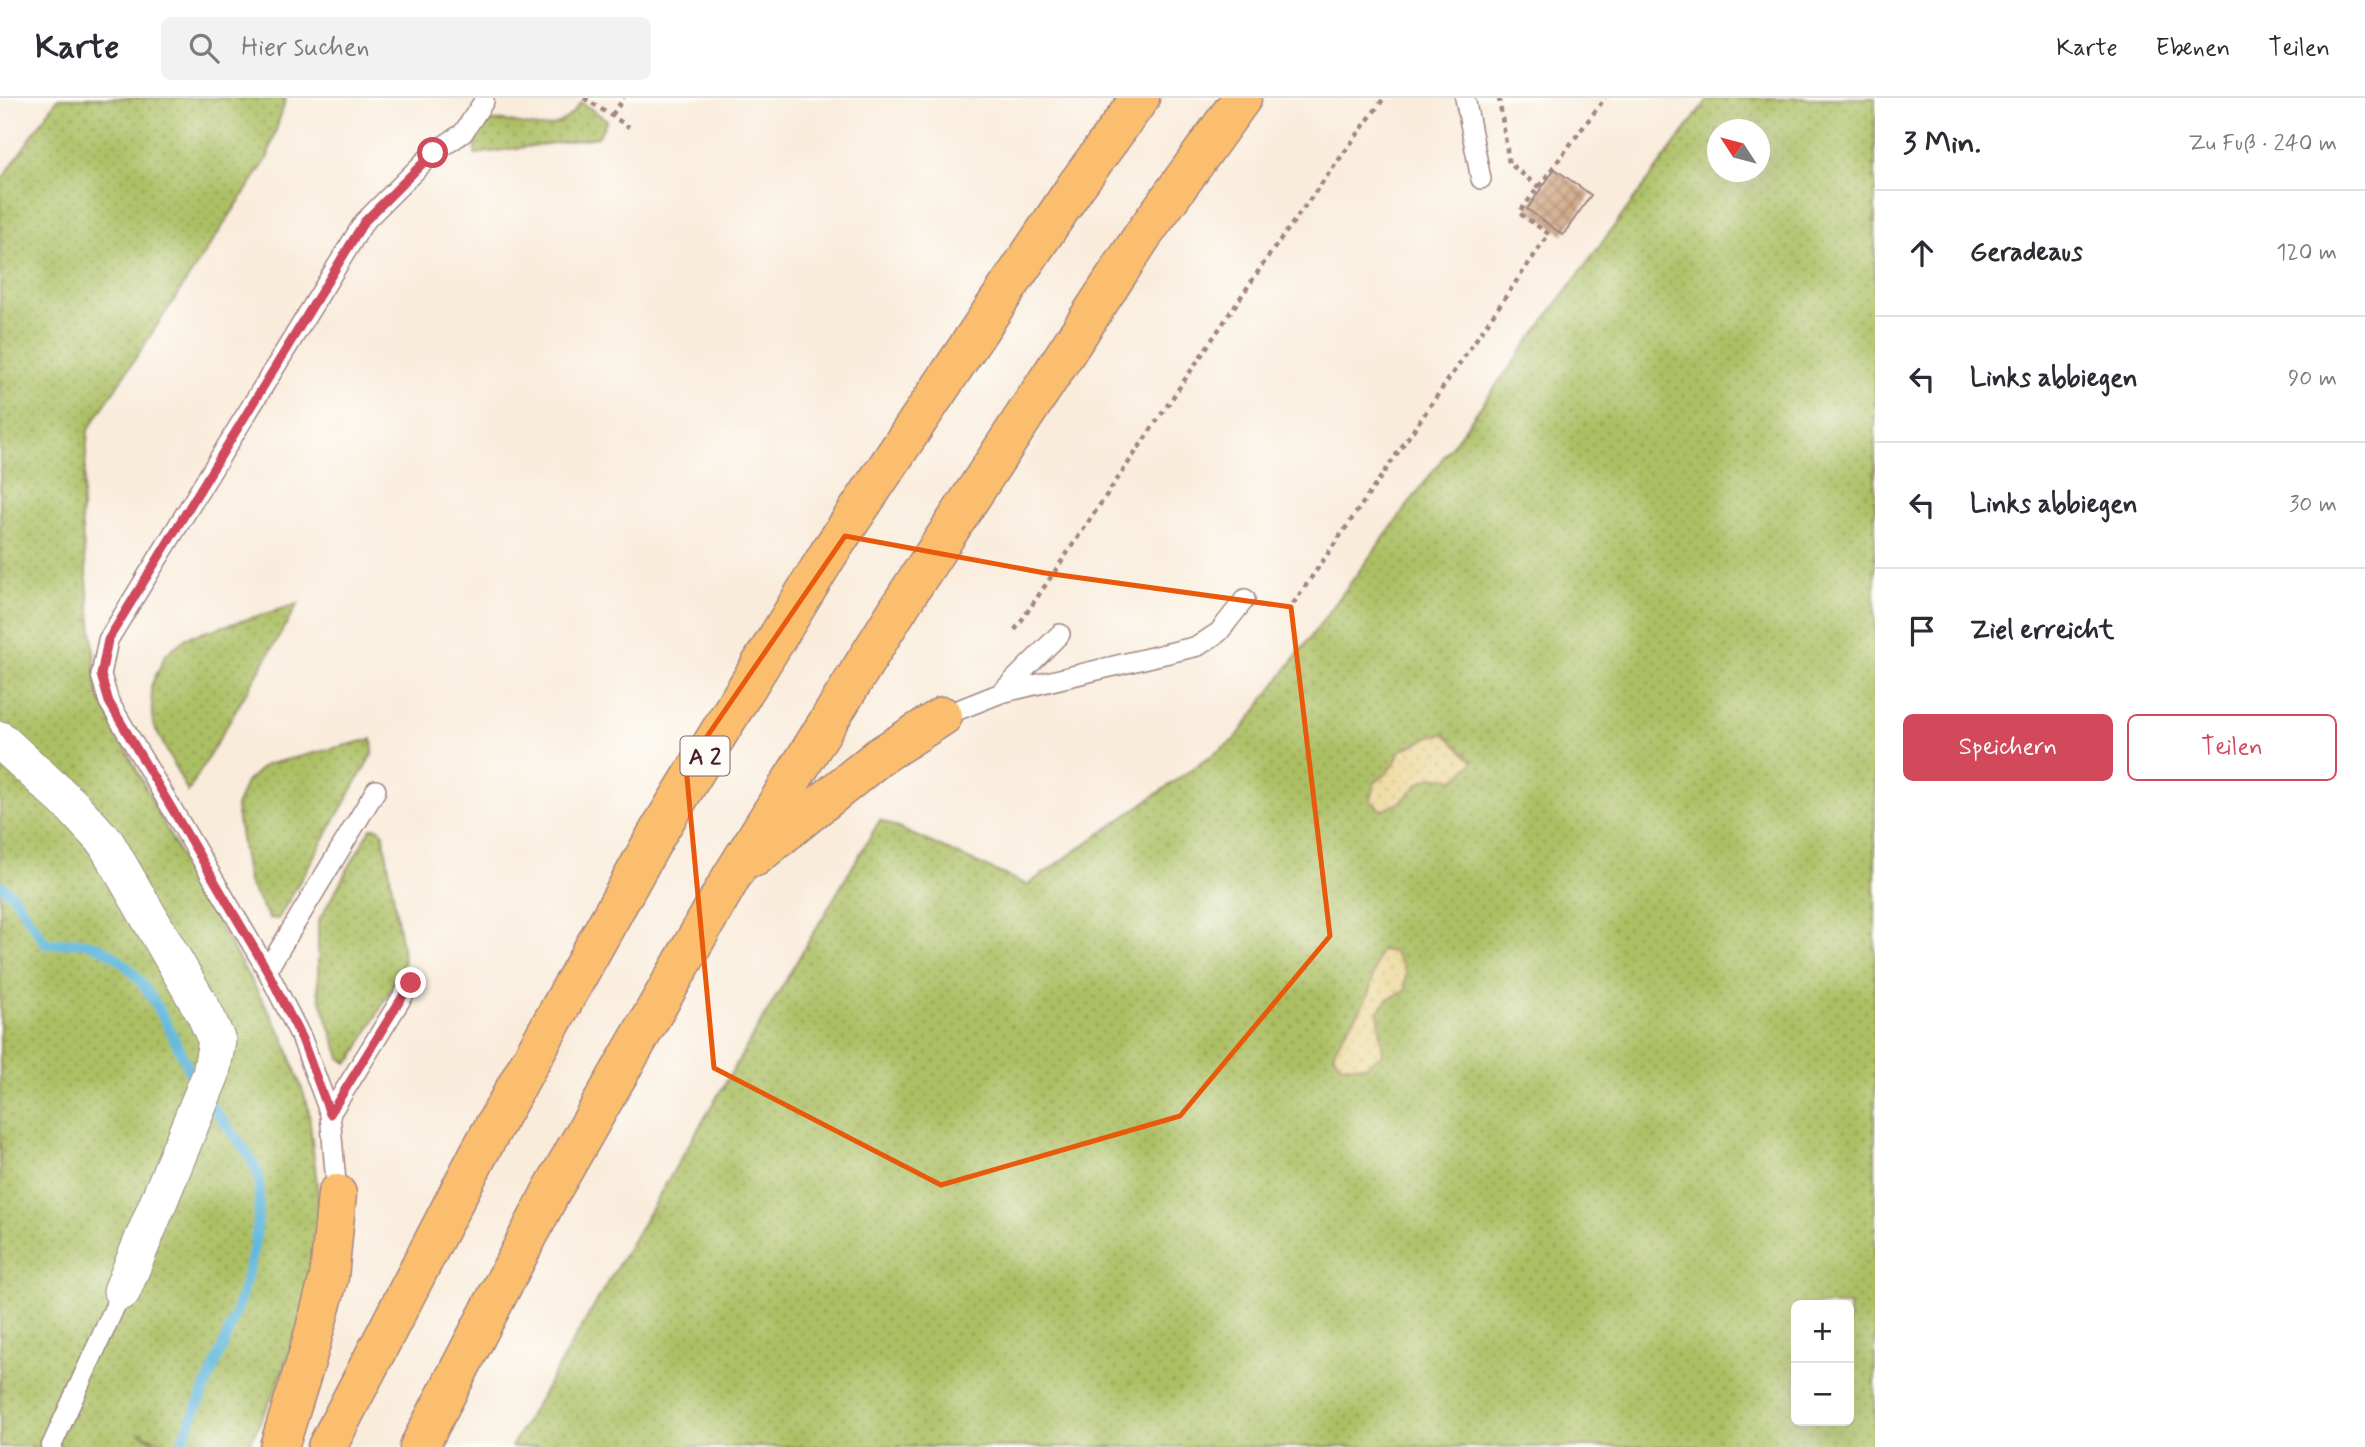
<!DOCTYPE html>
<html lang="de">
<head>
<meta charset="utf-8">
<style>
  :root { --surface:#fff; --page:#f2f2f3; --text:#2b2b33; --muted:#7c7c81; --line:#e1e1e2; --accent:#d1495b }
  body { margin:0; font-family:Mynerve,sans-serif; background:var(--page); color:var(--text) }
  .controls { position:absolute; right:21px; bottom:21px; display:grid; overflow:hidden; border-radius:10px; box-shadow:0 7px 28px #0002 }
  .controls button { width:63px; height:63px; display:grid; place-items:center; padding:0; border:0; border-bottom:2px solid var(--line); background:var(--surface); color:var(--text); font:35px sans-serif }
  .compass { position:absolute; left:1707px; top:21px; width:63px; height:63px; border-radius:50%; background:var(--surface); box-shadow:0 7px 28px #0002; rotate:306deg }
  .stop { position:absolute; width:21px; height:21px; margin:-16px; border:5px solid #d1495b; border-radius:50%; background:#fff }
  .stop.end { background:#d1495b; border-color:#fff; box-shadow:0 2px 7px #0008 }
  .list { margin:0; padding:0; list-style:none }
  h2 { display:flex; justify-content:space-between; align-items:center; height:91px; margin:0; padding:0 28px; font-size:30px }
  h2 small { font-size:23px; font-weight:400; color:var(--muted) }
  .list li { display:grid; grid-template-columns:46px 1fr auto; gap:21px; align-items:center; box-sizing:border-box; height:126px; padding:0 28px; border-top:2px solid var(--line) }
  .list b { display:block; font-size:26px; white-space:nowrap }
  .list em { font-size:23px; font-style:normal; color:var(--muted) }
  .actions { display:flex; gap:14px; padding:21px 28px }
  .actions a { flex:1; padding:16px 0; border:2px solid var(--accent); border-radius:10px; text-align:center; font-size:24px; color:var(--accent) }
  .actions .main { background:var(--accent); color:#fff }
  .icon { flex:none; width:38px; height:38px; fill:none; stroke:currentColor; stroke-width:2; stroke-linecap:round; stroke-linejoin:round }
  .map { position:relative; flex:none; width:1875px; height:1349px; overflow:hidden }
  header { display:flex; align-items:center; gap:42px; box-sizing:border-box; height:98px; padding:0 35px; background:var(--surface); border-bottom:2px solid var(--line) }
  header strong { font-size:33px }
  nav { display:flex; gap:38px; margin-inline-start:auto; font-size:24px }
  .search { width:490px; height:63px; background:var(--page); display:flex; align-items:center; gap:18px; box-sizing:border-box; padding:0 24px; border-radius:10px; color:var(--muted); font-size:26px }
  main { display:flex }
  aside { flex:1; background:var(--surface) }
  .map>svg:first-child { display:block }
  .grass { fill:url(#grass-dots); stroke:#7b6f47; stroke-width:2; fill-rule:evenodd }
  .sand { fill:url(#sand-dots); stroke:#9c7c64; stroke-width:2 }
  .lines { fill:none; stroke-linecap:round; stroke-linejoin:round }
  .stream { stroke:#60b8dd; stroke-width:10 }
  .building { fill:url(#building-cross-hatch) }
  .lane-casing { stroke:#a28683; stroke-width:22 }
  .street-casing { stroke:#a28683; stroke-width:39 }
  .highway-casing { stroke:#a28683; stroke-width:41 }
  .path { stroke:#a28683; stroke-width:4.5; stroke-dasharray:5 5; stroke-linecap:butt }
  .lane { stroke:#fff; stroke-width:19 }
  .street { stroke:#fff; stroke-width:37 }
  .highway { stroke:#fbbe6e; stroke-width:38 }
  .route { stroke:#d1495b; stroke-width:9 }
  .marked { fill:none; stroke:#e8590c; stroke-width:5; stroke-linejoin:round }
  .labels { text-anchor:middle; stroke-width:5; stroke-linejoin:round; paint-order:stroke }
  .shield { fill:#fdfcf7; stroke:#806168; stroke-width:2 }
  .shield-label { font-size:23px; font-weight:bold; fill:#4a1f2b }
</style>
</head>
<body>
<header>
<strong>Karte</strong>
<div class="search"><svg class="icon" aria-label="search" viewBox="0 0 24 24"><circle cx="10" cy="10" r="6"/><path d="M15 15l6 6"/></svg>Hier suchen</div>
<nav><a>Karte</a><a>Ebenen</a><a>Teilen</a></nav>
</header>
<main>
<div class="map">
<svg width="1875" height="1349" viewBox="0 0 1875 1349">
  <defs>
    <pattern id="grass-dots" width="8" height="8" patternUnits="userSpaceOnUse" patternTransform="scale(1.75)"><rect width="8" height="8" fill="#acbf63"/><path d="M2 2h.1M6 6h.1" fill="none" stroke="#8e9b52" stroke-width="1.8" stroke-linecap="round"/></pattern>
    <pattern id="sand-dots" width="8" height="8" patternUnits="userSpaceOnUse" patternTransform="scale(1.75)"><rect width="8" height="8" fill="#eeda9e"/><path d="M2 2h.1M6 6h.1" fill="none" stroke="#cebb88" stroke-width="1.8" stroke-linecap="round"/></pattern>
    <pattern id="building-cross-hatch" width="8" height="8" patternUnits="userSpaceOnUse" patternTransform="scale(1.75)"><rect width="8" height="8" fill="#d2ac8c"/><path d="M0 0l8 8M0 8l8-8" fill="none" stroke="#ac8b73"/></pattern>
  </defs>
  <rect width="100%" height="100%" fill="#fdfcf7"/>
  <filter id="ink" filterUnits="userSpaceOnUse"><feTurbulence type="fractalNoise" baseFrequency=".0143" numOctaves="2"/><feDisplacementMap in="SourceGraphic" scale="14" xChannelSelector="R" yChannelSelector="G"/><feConvolveMatrix kernelMatrix="1 2 1 2 8 2 1 2 1" color-interpolation-filters="sRGB"/></filter>
  <filter id="wash" filterUnits="userSpaceOnUse"><feTurbulence type="fractalNoise" baseFrequency=".00686" numOctaves="4" result="noise"/><feDisplacementMap in="SourceGraphic" scale="28" xChannelSelector="R" yChannelSelector="G"/><feGaussianBlur stdDeviation="1.57" result="paint"/><feColorMatrix in="noise" values="0 0 0 0 0 0 0 0 0 0 0 0 0 0 0 0 0 1.4 0 .05"/><feComposite in="paint" operator="in"/></filter>
  <g filter="url(#wash)">
    <rect width="100%" height="100%" fill="#f9ecdb"/>
    <g class="grass">
      <polygon points="58,0 286,0 267,61 88,332 81,421 98,596 190,777 283,938 308,1008 318,1095 319,1156 299,1228 275,1293 248,1349 173,1349 138,1334 163,1349 0,1349 0,84"/>
      <path d="M1709,0H1875V1349H511L880,722L1027,787L1235,641ZM1717,32H1759V74H1717ZM1796,1207H1849V1323H1796Z"/>
      <path d="M581,4L607,22L598,39L475,56C474,2 513,30 545,29C561,28 573,16 581,4Z"/>
      <polygon points="298,506 188,694 153,626 151,588 166,556 188,539"/>
      <polygon points="372,641 373,655 278,821 269,820 248,784 236,709 246,684 265,667"/>
      <polygon points="371,730 378,730 383,734 404,863 394,886 353,960 347,965 340,960 318,893 318,824"/>
    </g>
    <g class="sand">
      <polygon points="1445,636 1473,664 1463,675 1454,681 1430,679 1417,687 1401,704 1382,713 1370,702 1374,686 1394,667 1400,653 1433,637"/>
      <path d="M1381,852L1394,854L1406,873L1405,893L1388,901L1378,914L1383,956L1365,968L1341,967L1333,956C1341,934 1358,920 1367,899C1374,884 1373,866 1381,852Z"/>
    </g>
    <g class="lines">
      <g class="stream">
        <path d="M0,787L12,796L46,846C59,846 78,842 90,846C145,862 172,938 195,985"/>
        <path d="M182,1349V1342C214,1270 260,1176 259,1098C259,1091 260,1082 258,1076C250,1054 227,1029 213,1010"/>
      </g>
    </g>
    <g id="blocks">
      <polygon class="building" points="1555,71 1591,97 1563,137 1527,111"/>
    </g>
  </g>
  <g filter="url(#ink)">
    <use href="#blocks" fill-opacity="0" stroke="#a28683" stroke-width="2"/>
    <g class="lines">
      <defs>
        <g id="lane">
          <polyline points="1465,0 1481,81"/>
          <polyline points="1002,594 1060,536"/>
          <polyline points="943,618 1001,595 1198,548 1219,534 1245,501"/>
          <polyline points="267,872 376,692"/>
          <polyline points="330,1016 302,941 267,872 109,604 101,577 108,542 364,124 433,55 463,35 484,3"/>
          <polyline points="337,1096 330,1016 411,885"/>
          <polyline points="51,1349 122,1193"/>
        </g>
        <polyline id="street" points="0,642 72,708 106,745 205,916 217,943 211,976 122,1193"/>
        <g id="highway">
          <polyline points="755,759 880,658 943,618"/>
          <polyline points="279,1349 307,1260 329,1179 337,1096"/>
          <polyline points="327,1349 478,1057 658,734 829,455 1076,88 1140,0"/>
          <polyline points="419,1349 552,1092 732,778 905,500 1143,137 1242,0"/>
        </g>
      </defs>
      <use href="#lane" class="lane-casing"/>
      <use href="#street" class="street-casing"/>
      <use href="#highway" class="highway-casing"/>
      <g class="path">
        <polyline points="584,0 629,29"/>
        <polyline points="1499,0 1509,65 1541,91"/>
        <polyline points="612,17 624,0"/>
        <polyline points="1293,506 1549,136 1519,115 1605,0"/>
        <polyline points="1015,532 1270,156 1384,0"/>
      </g>
      <use href="#lane" class="lane"/>
      <use href="#street" class="street"/>
      <use href="#highway" class="highway"/>
    </g>
  </g>
  <g class="lines" filter="url(#ink)">
    <polyline class="route" points="411,885 330,1016 302,941 267,872 109,604 101,577 108,542 364,124 433,55"/>
  </g>
  <path class="marked" d="M845,438L1045,475L1291,509L1330,838L1180,1018L941,1087L714,970L686,669Z"/>
  <g class="labels">
    <rect class="shield" x="680.5" y="638.5" width="49" height="39" rx="5"/>
    <g class="shield-label">
      <text x="705" y="666">A 2</text>
    </g>
  </g>
</svg>
<div class="controls">
<button>+</button>
<button>−</button>
</div>
<svg class="compass" viewBox="-18 -18 36 36"><path d="M0-13l5 13h-10z" fill="#e53935"/><path d="M0 13l5-13h-10z" fill="#7c7c81"/></svg>
<div class="stop" style="left:433px;top:55px"></div>
<div class="stop end" style="left:411px;top:885px"></div>
</div>
<aside>
<h2>3 Min.<small>Zu Fuß · 240 m</small></h2>
<ul class="list">
<li><svg class="icon" aria-label="ahead" viewBox="0 0 24 24"><path d="M12 20V5M6 11l6-6 6 6"/></svg><div><b>Geradeaus</b></div><em>120 m</em></li>
<li><svg class="icon" aria-label="left" viewBox="0 0 24 24"><path d="M17 20v-9H6M10 6l-5 5 5 5"/></svg><div><b>Links abbiegen</b></div><em>90 m</em></li>
<li><svg class="icon" aria-label="left" viewBox="0 0 24 24"><path d="M17 20v-9H6M10 6l-5 5 5 5"/></svg><div><b>Links abbiegen</b></div><em>30 m</em></li>
<li><svg class="icon" aria-label="arrive" viewBox="0 0 24 24"><path d="M6 21V4h12l-3 4 3 4H6"/></svg><div><b>Ziel erreicht</b></div></li>
</ul>
<div class="actions"><a class="main">Speichern</a><a>Teilen</a></div>
</aside>
</main>
</body>
</html>
